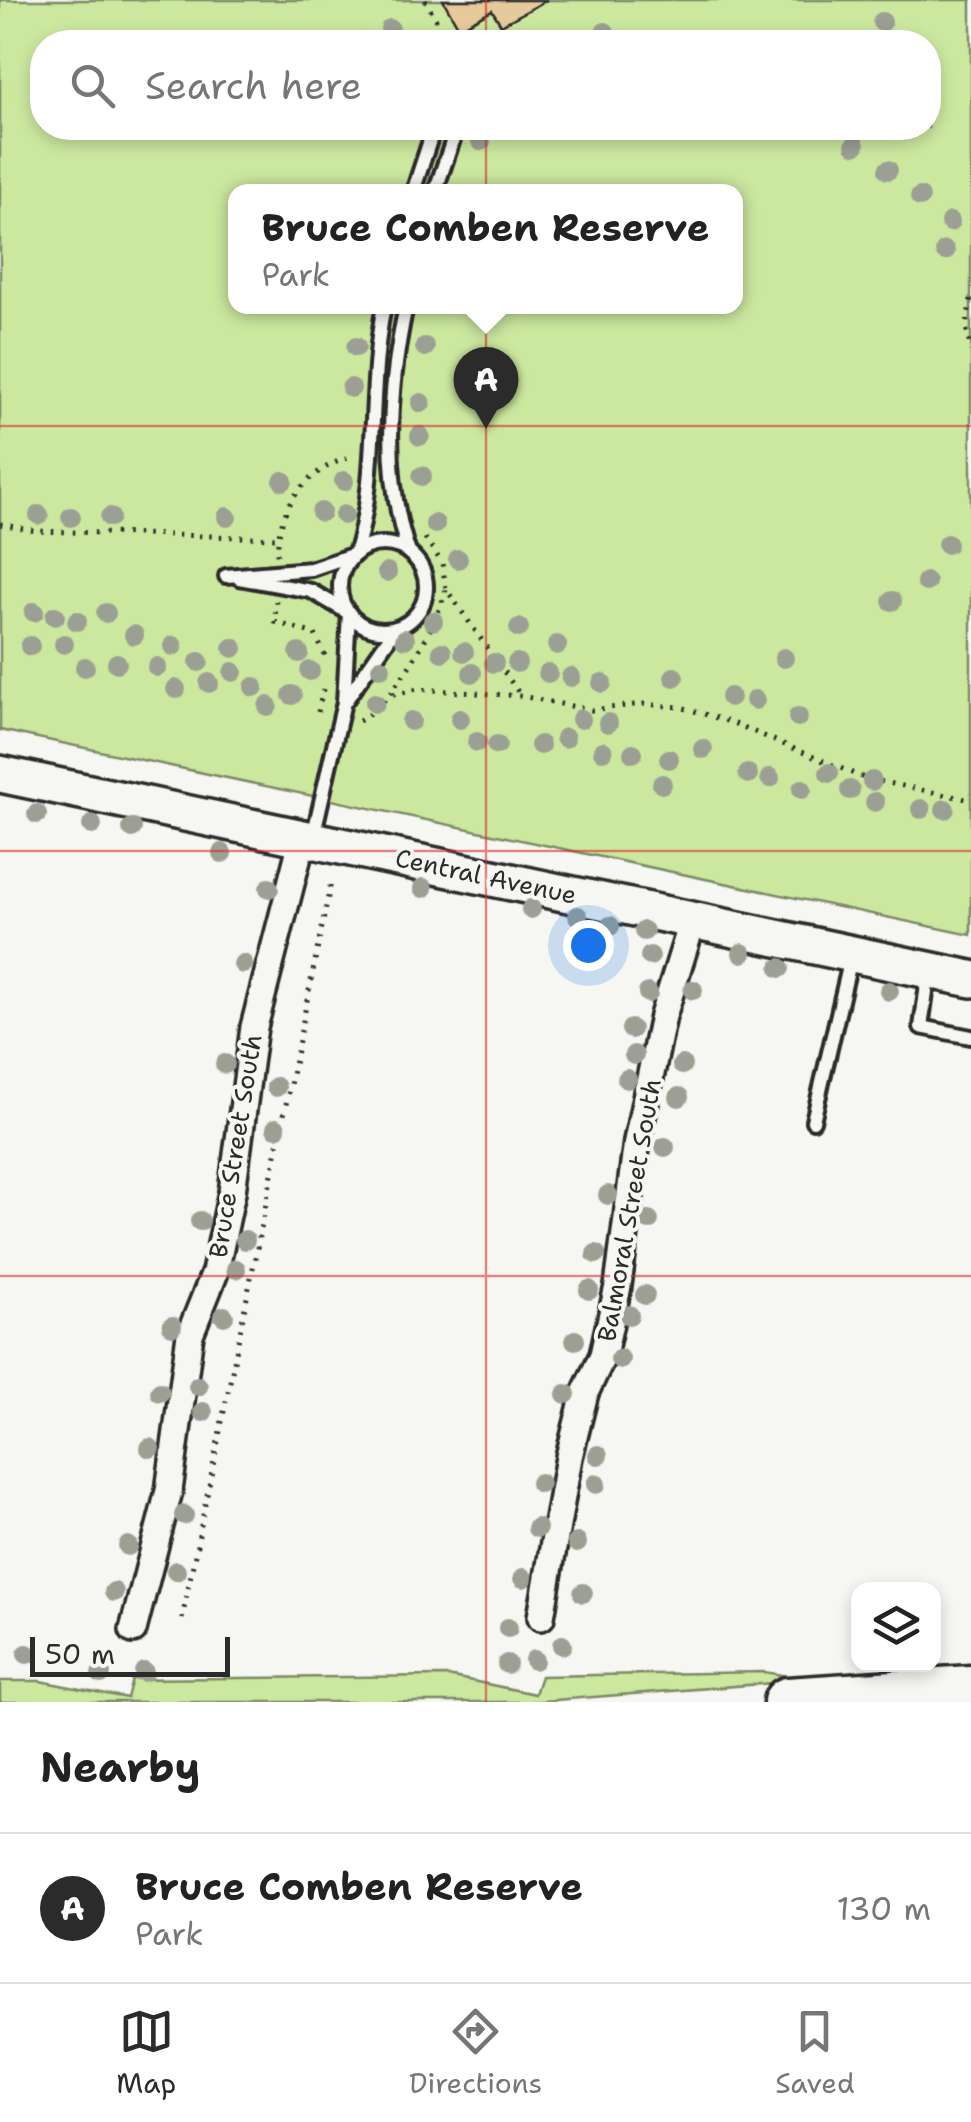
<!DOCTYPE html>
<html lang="en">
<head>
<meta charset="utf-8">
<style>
  :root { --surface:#fff; --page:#f2f2f2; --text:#222; --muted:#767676; --line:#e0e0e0; --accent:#2b2b2b }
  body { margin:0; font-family:"Shantell Sans",sans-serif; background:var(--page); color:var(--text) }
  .controls { position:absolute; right:30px; bottom:30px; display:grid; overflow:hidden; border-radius:20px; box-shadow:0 5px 15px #0003 }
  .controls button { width:90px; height:90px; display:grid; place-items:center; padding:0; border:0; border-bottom:2px solid var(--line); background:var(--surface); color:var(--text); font:50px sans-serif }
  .scale { position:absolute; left:30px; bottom:25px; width:200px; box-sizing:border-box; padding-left:10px; border:5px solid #2b2b2b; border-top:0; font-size:28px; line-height:35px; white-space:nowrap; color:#2b2b2b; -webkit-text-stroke:8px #f6f6f2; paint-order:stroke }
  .you { position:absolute; left:588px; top:945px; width:35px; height:35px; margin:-25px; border:8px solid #fff; border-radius:50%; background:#1a73e8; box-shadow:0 0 0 15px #1a73e833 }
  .badge { display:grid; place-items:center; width:65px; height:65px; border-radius:50%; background:var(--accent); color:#fff; font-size:32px; font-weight:700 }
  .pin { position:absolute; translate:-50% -82px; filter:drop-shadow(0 2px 5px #0008) }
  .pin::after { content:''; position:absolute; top:52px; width:35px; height:30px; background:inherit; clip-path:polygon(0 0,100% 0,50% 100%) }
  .popup { position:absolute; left:228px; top:184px; width:515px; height:130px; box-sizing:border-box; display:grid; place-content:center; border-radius:20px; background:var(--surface); filter:drop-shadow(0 2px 8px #0005); font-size:32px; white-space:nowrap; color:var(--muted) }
  .popup b { font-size:38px; color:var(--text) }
  .popup::after { content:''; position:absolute; left:50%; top:100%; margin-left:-20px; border:20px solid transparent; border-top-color:var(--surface) }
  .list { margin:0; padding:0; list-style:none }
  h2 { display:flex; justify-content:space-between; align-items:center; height:130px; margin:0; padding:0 40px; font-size:42px }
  h2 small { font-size:32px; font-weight:400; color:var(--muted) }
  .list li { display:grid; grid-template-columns:65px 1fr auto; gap:30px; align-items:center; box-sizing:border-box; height:150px; padding:0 40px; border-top:2px solid var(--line) }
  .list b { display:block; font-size:38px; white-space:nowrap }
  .list p { margin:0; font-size:32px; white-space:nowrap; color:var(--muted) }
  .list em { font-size:32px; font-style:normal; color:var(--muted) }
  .icon { flex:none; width:55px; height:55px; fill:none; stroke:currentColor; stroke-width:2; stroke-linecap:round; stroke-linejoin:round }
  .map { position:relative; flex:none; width:971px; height:1702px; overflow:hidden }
  .search { position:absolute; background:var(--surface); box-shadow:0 5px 15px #0003; left:30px; right:30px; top:30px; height:110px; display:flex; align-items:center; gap:25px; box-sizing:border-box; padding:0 35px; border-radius:40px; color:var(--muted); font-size:38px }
  .sheet { height:280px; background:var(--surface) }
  nav { display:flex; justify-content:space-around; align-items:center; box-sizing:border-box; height:140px; border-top:2px solid var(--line); background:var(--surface); font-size:28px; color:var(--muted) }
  nav a { display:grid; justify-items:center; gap:5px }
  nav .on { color:var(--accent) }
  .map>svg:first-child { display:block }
  .green { fill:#cce89f; stroke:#7c8a65; stroke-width:2.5; fill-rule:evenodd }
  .building { fill:#e7ca9b; stroke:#2b2b2b; stroke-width:2.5 }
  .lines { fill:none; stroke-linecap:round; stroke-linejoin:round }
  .service-casing { stroke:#2b2b2b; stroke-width:20 }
  .minor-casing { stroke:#2b2b2b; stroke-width:32 }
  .secondary-casing { stroke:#2b2b2b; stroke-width:42 }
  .motorway-casing { stroke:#2b2b2b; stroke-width:55 }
  .path { stroke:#2b2b2b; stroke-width:5; stroke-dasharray:2.5 8; stroke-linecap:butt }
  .service { stroke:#f6f6f2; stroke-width:12 }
  .minor { stroke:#f6f6f2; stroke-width:25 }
  .secondary { stroke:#f6f6f2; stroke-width:35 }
  .motorway { stroke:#f6f6f2; stroke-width:48 }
  .tree { fill:#9ca094 }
  .grid { fill:none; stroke:#d62828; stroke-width:2.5; stroke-opacity:0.55 }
  .labels { text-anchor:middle; stroke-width:8; stroke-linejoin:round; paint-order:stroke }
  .street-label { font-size:25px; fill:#2b2b2b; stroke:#f6f6f2 }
</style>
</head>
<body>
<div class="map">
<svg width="971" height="1702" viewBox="0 0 971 1702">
  <rect width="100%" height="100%" fill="#f6f6f2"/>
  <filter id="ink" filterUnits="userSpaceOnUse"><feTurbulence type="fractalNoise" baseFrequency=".01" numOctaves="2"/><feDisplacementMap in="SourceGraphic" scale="20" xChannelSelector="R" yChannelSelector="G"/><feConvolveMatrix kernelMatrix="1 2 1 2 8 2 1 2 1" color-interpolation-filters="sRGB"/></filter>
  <g filter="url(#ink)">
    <g class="green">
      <path d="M0,0H971V935L0,730ZM42,42H928V128H42ZM236,192H736V306H236Z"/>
      <polygon points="764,1672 812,1680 529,1702 0,1702 0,1681 40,1681 127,1698 132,1679 448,1676 535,1694 541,1676"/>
    </g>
    <polygon class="building" points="443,0 547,0 501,25 492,10 459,28"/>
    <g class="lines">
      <defs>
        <g id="service">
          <polyline points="413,192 434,128"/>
          <polyline points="435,192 457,128"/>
          <path d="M406,306C389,386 382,474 409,553"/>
          <circle cx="383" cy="587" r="43"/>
          <path d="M226,576L311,569L355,554C380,475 367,388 384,306"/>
          <polyline points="239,578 311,591 349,613 344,702 313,837"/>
          <polyline points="346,700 396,628"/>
          <polyline points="929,971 921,1027 971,1037"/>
          <polyline points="813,1121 851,958"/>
        </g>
        <g id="minor">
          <polyline points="541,1617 569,1457 585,1393 603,1355 618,1286 637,1141 663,1016 693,920"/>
          <polyline points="133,1630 169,1491 190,1334 215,1272 232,1192 254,1027 303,837"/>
        </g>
        <polyline id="secondary" points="0,774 971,979"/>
        <polyline id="motorway" points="788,1702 971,1690"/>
      </defs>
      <use href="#service" class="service-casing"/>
      <use href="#minor" class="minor-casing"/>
      <use href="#secondary" class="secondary-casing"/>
      <use href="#motorway" class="motorway-casing"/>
      <g class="path">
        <polyline points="425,0 449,42"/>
        <polyline points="971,299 966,327 971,351"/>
        <polyline points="0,524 36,531 277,538"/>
        <polyline points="425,538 442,563 446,589"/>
        <path d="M277,555C278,508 304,470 351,457"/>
        <polyline points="276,601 275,622 315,634 326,658"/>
        <polyline points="323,689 318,712 324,714"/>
        <polyline points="393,694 418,689 521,696 591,710 643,704 681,707 733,723 864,778 971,800"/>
        <path d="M359,721C392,705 437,626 446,589L521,696"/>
        <polyline points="182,1619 331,882"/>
      </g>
      <use href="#service" class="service"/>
      <use href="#minor" class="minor"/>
      <use href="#secondary" class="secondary"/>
      <use href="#motorway" class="motorway"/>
    </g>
    <g class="tree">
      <circle cx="882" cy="22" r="10"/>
      <circle cx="390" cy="29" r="10"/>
      <circle cx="605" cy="32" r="10"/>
      <circle cx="481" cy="141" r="10"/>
      <circle cx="855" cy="145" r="10"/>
      <circle cx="888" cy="170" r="10"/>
      <circle cx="920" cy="197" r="10"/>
      <circle cx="950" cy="222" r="10"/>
      <circle cx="945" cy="251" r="10"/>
      <circle cx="356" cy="347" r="10"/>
      <circle cx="425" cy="347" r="10"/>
      <circle cx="351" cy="388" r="10"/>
      <circle cx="421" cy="403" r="10"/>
      <circle cx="420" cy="436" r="10"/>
      <circle cx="422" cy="476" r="10"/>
      <circle cx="283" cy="481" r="10"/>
      <circle cx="344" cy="481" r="10"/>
      <circle cx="321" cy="512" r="10"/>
      <circle cx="39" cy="515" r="10"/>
      <circle cx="344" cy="515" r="10"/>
      <circle cx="71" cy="517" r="10"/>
      <circle cx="110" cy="517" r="10"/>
      <circle cx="227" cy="517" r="10"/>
      <circle cx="435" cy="524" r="10"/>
      <circle cx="947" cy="544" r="10"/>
      <circle cx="458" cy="559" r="10"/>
      <circle cx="387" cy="572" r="10"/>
      <circle cx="926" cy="582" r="10"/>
      <circle cx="892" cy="601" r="10"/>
      <circle cx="34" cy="612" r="10"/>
      <circle cx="106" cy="613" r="10"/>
      <circle cx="55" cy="616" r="10"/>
      <circle cx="77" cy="621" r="10"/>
      <circle cx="433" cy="621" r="10"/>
      <circle cx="519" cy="628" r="10"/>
      <circle cx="134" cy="635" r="10"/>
      <circle cx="405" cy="639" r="10"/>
      <circle cx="64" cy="644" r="10"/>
      <circle cx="557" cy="645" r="10"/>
      <circle cx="30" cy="646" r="10"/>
      <circle cx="173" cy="646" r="10"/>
      <circle cx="233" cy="648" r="10"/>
      <circle cx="442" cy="652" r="10"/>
      <circle cx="464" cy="652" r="10"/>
      <circle cx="299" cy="653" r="10"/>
      <circle cx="784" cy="658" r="10"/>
      <circle cx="199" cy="662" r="10"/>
      <circle cx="117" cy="663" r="10"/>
      <circle cx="494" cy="663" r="10"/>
      <circle cx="517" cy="663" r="10"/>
      <circle cx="85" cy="667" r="10"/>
      <circle cx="157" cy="667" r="10"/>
      <circle cx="381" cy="668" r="10"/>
      <circle cx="310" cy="671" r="10"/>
      <circle cx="233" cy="672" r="10"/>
      <circle cx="472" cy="673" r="10"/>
      <circle cx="548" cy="673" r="10"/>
      <circle cx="571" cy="677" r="10"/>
      <circle cx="674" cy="677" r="10"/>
      <circle cx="209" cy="683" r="10"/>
      <circle cx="602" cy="683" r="10"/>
      <circle cx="254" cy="687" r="10"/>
      <circle cx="176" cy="689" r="10"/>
      <circle cx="292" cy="695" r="10"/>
      <circle cx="730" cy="697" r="10"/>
      <circle cx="755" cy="700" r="10"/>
      <circle cx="375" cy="703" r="10"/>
      <circle cx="268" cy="706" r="10"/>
      <circle cx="798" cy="717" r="10"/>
      <circle cx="460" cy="719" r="10"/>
      <circle cx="581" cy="719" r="10"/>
      <circle cx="411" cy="721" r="10"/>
      <circle cx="608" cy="723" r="10"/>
      <circle cx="565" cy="738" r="10"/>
      <circle cx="477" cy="742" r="10"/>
      <circle cx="497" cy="745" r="10"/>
      <circle cx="540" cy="745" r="10"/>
      <circle cx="703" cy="749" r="10"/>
      <circle cx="603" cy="751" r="10"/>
      <circle cx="633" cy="753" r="10"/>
      <circle cx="669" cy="759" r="10"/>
      <circle cx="829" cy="773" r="10"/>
      <circle cx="748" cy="774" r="10"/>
      <circle cx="770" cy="778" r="10"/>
      <circle cx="872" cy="781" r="10"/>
      <circle cx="662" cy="784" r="10"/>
      <circle cx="802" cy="789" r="10"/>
      <circle cx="850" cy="790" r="10"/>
      <circle cx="875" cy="802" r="10"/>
      <circle cx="921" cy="809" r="10"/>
      <circle cx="945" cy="809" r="10"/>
      <circle cx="37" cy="814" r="10"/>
      <circle cx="92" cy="825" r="10"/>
      <circle cx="132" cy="828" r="10"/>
      <circle cx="222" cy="853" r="10"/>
      <circle cx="269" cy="888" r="10"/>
      <circle cx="423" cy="888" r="10"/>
      <circle cx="531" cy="909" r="10"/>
      <circle cx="578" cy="916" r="10"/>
      <circle cx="610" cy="926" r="10"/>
      <circle cx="644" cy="931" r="10"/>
      <circle cx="742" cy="953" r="10"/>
      <circle cx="650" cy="956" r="10"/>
      <circle cx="243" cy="964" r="10"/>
      <circle cx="780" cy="968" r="10"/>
      <circle cx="693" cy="990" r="10"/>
      <circle cx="889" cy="991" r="10"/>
      <circle cx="648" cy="993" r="10"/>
      <circle cx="631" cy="1029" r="10"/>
      <circle cx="634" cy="1055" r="10"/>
      <circle cx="225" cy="1064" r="10"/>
      <circle cx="682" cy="1065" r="10"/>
      <circle cx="627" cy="1079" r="10"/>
      <circle cx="276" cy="1087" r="10"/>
      <circle cx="679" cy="1097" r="10"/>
      <circle cx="276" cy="1128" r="10"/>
      <circle cx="665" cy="1147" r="10"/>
      <circle cx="608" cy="1195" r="10"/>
      <circle cx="649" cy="1220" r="10"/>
      <circle cx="200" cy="1221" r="10"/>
      <circle cx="245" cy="1240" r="10"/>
      <circle cx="596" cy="1254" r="10"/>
      <circle cx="236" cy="1269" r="10"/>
      <circle cx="589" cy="1290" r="10"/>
      <circle cx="645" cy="1295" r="10"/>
      <circle cx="629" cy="1315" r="10"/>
      <circle cx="224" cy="1316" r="10"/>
      <circle cx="172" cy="1326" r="10"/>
      <circle cx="575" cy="1340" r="10"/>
      <circle cx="620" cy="1359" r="10"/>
      <circle cx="198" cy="1386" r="10"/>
      <circle cx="160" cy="1392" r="10"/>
      <circle cx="566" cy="1394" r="10"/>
      <circle cx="203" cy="1412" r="10"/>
      <circle cx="150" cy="1448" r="10"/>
      <circle cx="598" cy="1455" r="10"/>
      <circle cx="540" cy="1483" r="10"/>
      <circle cx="596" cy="1484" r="10"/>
      <circle cx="184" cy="1515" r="10"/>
      <circle cx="537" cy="1528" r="10"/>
      <circle cx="577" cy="1543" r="10"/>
      <circle cx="128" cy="1546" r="10"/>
      <circle cx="176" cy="1571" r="10"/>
      <circle cx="523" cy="1578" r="10"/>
      <circle cx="114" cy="1592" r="10"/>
      <circle cx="583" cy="1593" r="10"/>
      <circle cx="508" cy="1628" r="10"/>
      <circle cx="562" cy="1645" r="10"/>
      <circle cx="27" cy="1654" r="10"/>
      <circle cx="534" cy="1660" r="10"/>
      <circle cx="507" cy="1664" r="10"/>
      <circle cx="144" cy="1672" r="10"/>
      <circle cx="101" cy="1674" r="10"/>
    </g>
  </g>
  <path class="grid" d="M486,0V42M486,128V1702M0,426H971M0,851H971M0,1276H971"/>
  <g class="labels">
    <g class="street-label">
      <text transform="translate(486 876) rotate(12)" y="9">Central Avenue</text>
      <text transform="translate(235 1146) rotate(-81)" y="9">Bruce Street South</text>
      <text transform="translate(629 1210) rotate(-80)" y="9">Balmoral Street South</text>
    </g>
  </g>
</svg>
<div class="controls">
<button><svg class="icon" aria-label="layers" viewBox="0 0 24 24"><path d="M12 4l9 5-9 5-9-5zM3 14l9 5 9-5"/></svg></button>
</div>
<div class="scale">50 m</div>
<div class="you"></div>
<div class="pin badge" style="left:486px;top:429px">A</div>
<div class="popup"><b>Bruce Comben Reserve</b>Park</div>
<div class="search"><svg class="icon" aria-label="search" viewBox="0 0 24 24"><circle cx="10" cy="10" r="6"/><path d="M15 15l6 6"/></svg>Search here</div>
</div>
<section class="sheet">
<h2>Nearby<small></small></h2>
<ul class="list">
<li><span class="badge">A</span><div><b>Bruce Comben Reserve</b><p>Park</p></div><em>130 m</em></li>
</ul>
</section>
<nav>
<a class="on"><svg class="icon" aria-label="map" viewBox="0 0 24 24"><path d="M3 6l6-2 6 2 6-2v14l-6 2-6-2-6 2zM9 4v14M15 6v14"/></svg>Map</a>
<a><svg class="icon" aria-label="directions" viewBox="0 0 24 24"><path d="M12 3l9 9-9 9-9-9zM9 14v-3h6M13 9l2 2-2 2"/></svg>Directions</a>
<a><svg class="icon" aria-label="saved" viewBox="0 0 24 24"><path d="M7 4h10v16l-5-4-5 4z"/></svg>Saved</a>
</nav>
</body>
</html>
